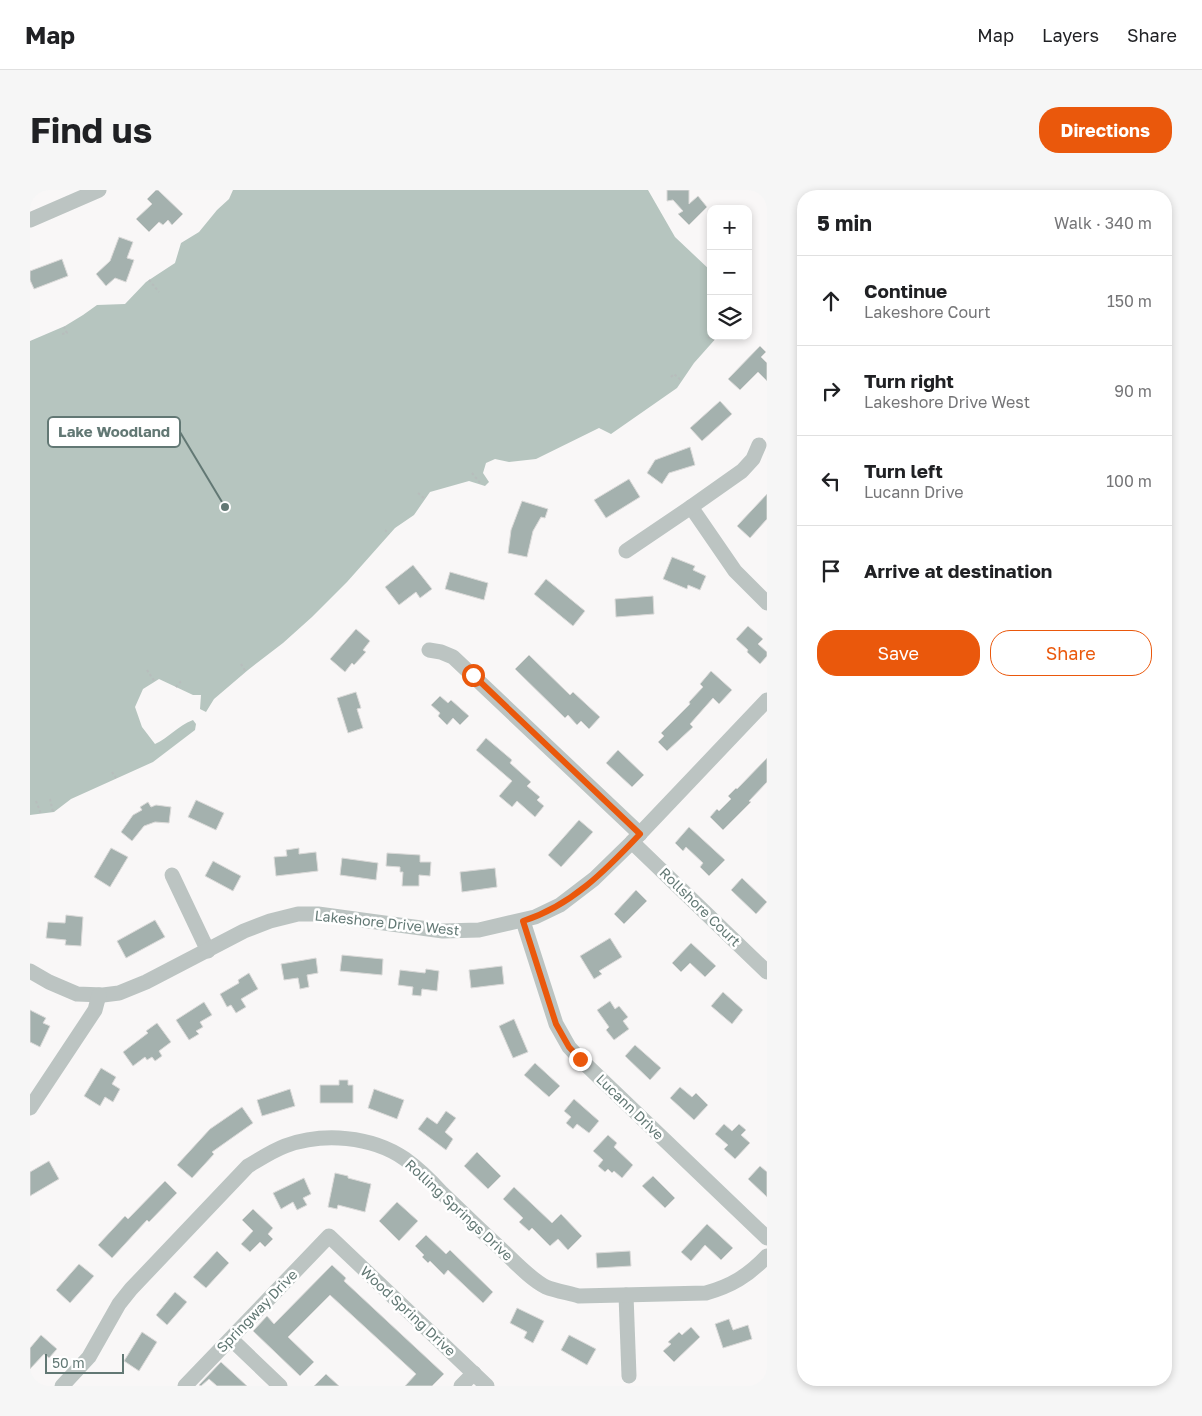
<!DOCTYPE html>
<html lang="en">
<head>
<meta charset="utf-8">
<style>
  :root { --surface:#fff; --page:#f6f6f6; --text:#202124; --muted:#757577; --line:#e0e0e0; --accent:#ea580c }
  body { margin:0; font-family:"Golos Text",sans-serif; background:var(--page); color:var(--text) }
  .controls { position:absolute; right:15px; top:15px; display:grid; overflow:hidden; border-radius:10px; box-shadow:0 2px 8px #0003 }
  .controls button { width:45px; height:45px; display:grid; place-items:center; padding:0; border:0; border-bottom:1px solid var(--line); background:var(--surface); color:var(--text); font:25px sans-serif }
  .scale { position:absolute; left:15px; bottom:12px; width:79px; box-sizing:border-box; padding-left:5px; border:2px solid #627874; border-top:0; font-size:14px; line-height:18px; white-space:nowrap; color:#627874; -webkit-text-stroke:4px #fff; paint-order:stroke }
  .stop { position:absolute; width:15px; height:15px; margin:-11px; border:4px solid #ea580c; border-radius:50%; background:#fff }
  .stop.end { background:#ea580c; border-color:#fff; box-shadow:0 1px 5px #0008 }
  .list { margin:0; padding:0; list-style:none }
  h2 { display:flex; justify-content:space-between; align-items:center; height:65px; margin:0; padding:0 20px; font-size:21px }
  h2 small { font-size:16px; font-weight:400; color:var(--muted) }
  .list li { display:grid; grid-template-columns:32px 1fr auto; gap:15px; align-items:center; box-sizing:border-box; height:90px; padding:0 20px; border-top:1px solid var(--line) }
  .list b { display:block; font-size:19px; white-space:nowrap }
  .list p { margin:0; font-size:16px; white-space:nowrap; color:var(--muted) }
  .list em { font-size:16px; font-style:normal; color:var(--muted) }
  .actions { display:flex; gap:10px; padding:15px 20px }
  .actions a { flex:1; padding:11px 0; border:1px solid var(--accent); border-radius:20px; text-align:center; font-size:18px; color:var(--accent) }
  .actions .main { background:var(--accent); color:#fff }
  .icon { flex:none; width:28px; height:28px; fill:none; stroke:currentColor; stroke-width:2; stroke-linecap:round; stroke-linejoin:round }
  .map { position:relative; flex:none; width:737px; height:1196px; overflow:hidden; border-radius:20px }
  header { display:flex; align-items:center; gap:30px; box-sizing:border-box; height:70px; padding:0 25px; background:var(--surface); border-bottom:1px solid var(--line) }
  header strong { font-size:24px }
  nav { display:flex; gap:28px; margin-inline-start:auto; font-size:18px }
  .intro { display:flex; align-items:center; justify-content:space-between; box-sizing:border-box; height:120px; padding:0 30px }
  h1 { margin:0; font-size:35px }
  .button { padding:12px 22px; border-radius:20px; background:var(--accent); color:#fff; font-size:18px; font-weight:700 }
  main { display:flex; gap:30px; padding:0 30px }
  aside { flex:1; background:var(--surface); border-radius:20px; box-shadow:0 2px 8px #0003 }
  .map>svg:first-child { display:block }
  .water { fill:#b6c5bf }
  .building { fill:#a4b1ae; stroke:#dbdad9 }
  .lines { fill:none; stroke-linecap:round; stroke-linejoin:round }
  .path { stroke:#b7bdbc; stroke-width:2; stroke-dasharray:2.5 2.5; stroke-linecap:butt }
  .minor { stroke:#bcc4c2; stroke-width:15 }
  .route { stroke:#ea580c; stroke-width:6 }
  .labels { text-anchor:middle; stroke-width:5; stroke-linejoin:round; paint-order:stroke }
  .street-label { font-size:14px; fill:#627874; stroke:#fff }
  .leader { fill:none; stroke:#627874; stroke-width:2 }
  .callout-dot { fill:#627874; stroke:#fff; stroke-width:2 }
  .callout { fill:#fff; stroke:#627874; stroke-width:2 }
  .callout-label { font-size:15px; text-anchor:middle; font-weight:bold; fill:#627874 }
</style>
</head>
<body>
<header>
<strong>Map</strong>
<nav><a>Map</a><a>Layers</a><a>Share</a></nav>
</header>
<div class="intro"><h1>Find us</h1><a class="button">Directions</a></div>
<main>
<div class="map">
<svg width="737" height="1196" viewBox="0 0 737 1196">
  <rect width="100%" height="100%" fill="#f9f7f7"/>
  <path class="water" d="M203,0H618L645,47L681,81V146H688L664,173L647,198L581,244L569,238L506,269L479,272L465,269L456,273L453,283L459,292L455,296L439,291L400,302L384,325L365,338L317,392L282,427L253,453L218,480L184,509L176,522L170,519L171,505H163L129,489L113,499L105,517L112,537L125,554C139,548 147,536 163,530L166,534L165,540L123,572L41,609L24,622L0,625V151L35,136L53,125L67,115L95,114L116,92L145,73L151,53L169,42L187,20L199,9Z"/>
  <g class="building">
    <polygon points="126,0 128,0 153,24 142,35 138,30 133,35 129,32 119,42 106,29 122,14 117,9"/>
    <polygon points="637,0 659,0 659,14 668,6 677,17 659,35 648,24 653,21 643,10 637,11"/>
    <polygon points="89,47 103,52 97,68 104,70 96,92 85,88 76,96 66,84 80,71"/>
    <polygon points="32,69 38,86 4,99 0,90 0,81"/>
    <polygon points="730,156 736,162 731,167 737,173 737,191 728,182 710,200 698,189"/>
    <polygon points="690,211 702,224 672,251 660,238"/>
    <polygon points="660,257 665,275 639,283 632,294 617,283 625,270"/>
    <polygon points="599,289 610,307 576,328 564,310"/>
    <polygon points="737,304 737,329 720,348 707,336"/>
    <polygon points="492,311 518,319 515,328 511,327 503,341 497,367 478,363 481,340"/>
    <polygon points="642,367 665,376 663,380 676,386 670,400 658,395 657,399 633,389"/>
    <polygon points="383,375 402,399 390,408 386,402 369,415 355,397"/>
    <polygon points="420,382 458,393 454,410 415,399"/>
    <polygon points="516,389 555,421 543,436 504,404"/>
    <polygon points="623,406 624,424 586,427 585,409"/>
    <polygon points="718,436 733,449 728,454 737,462 737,466 730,474 717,462 718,460 706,449"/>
    <polygon points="326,439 340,451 333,460 336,462 324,475 322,473 315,482 300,469"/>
    <polygon points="499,465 540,505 543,502 570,527 559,539 551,531 547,535 538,525 535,528 485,479"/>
    <polygon points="681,481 702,500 689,514 683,508 660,534 663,537 637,561 628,552 634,546 631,543 660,514 659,512 673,497 670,494"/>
    <polygon points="326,502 331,518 327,519 333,538 318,543 307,508"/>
    <polygon points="410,506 418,513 421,510 439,526 430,535 423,528 417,535 408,526 410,523 401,515"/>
    <polygon points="456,548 482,570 480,573 501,592 497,596 510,607 507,610 514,616 505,627 487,611 482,617 469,606 482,591 446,560"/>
    <polygon points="588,560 614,585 602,597 576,573"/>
    <polygon points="737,568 737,592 719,611 721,612 693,640 680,627 687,619 689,621 701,609 698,606 706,598 707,599"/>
    <polygon points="166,610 194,623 186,640 158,627"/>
    <polygon points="118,612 121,617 126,615 141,617 139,633 125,632 114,636 102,651 91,642 103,625 112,620 110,617"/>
    <polygon points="549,630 563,642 531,677 518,665"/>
    <polygon points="659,637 695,670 679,686 670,677 673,673 656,657 653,661 645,653"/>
    <polygon points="81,658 98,667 80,697 64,687"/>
    <polygon points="269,658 269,664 286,662 288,681 246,686 244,667 257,666 256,660"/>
    <polygon points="357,663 390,665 390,672 401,672 400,686 389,685 389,696 372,696 373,682 370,682 370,677 356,676"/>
    <polygon points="312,668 348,673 346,690 310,685"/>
    <polygon points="183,671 211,686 203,701 175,686"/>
    <polygon points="465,678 467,697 432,702 430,682"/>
    <polygon points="712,688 737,712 726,724 701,700"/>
    <polygon points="606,700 617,711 594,734 584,724"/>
    <polygon points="36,725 53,727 51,756 35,755 36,750 16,748 18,732 35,733"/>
    <polygon points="125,730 135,747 96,768 87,751"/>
    <polygon points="580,748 592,767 569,781 572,784 564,789 550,766"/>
    <polygon points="661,753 686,776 675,787 660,773 651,782 642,773"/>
    <polygon points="312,765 353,769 352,785 310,781"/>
    <polygon points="286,768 288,783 277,785 279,797 270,799 268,788 254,790 251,774"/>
    <polygon points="472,776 474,794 441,798 439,780"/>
    <polygon points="396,779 409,781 407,801 392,799 391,806 382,805 383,797 368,795 370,780 395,783"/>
    <polygon points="219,783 228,799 211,809 216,817 206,823 201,815 197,817 190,804 209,793 208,790"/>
    <polygon points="693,802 713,820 702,834 681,816"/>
    <polygon points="580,811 585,819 589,816 598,827 593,831 599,839 584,850 576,840 579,837 567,820"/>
    <polygon points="174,812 182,825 170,832 173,837 166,841 169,844 159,850 146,830"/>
    <polygon points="0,820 16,828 13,833 20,836 10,857 0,852"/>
    <polygon points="484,829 498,862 483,868 469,836"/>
    <polygon points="127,833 141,852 129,861 132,866 125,871 122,867 117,870 115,867 103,876 93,862 118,843 116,841"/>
    <polygon points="605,855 631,878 620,890 595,866"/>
    <polygon points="505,873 530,896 519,907 494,885"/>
    <polygon points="71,878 86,887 82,894 90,899 83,912 75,907 70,916 54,906"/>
    <polygon points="309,890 318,890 318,895 323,895 323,913 290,913 290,895 309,895"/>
    <polygon points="650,897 662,907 666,903 678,915 664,930 640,908"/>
    <polygon points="260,899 265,916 232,926 227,910"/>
    <polygon points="344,899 374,910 367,929 338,918"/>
    <polygon points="544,909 569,931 559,943 547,934 543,939 536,933 541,927 534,921"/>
    <polygon points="212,917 223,933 182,962 184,964 162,988 147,975 180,939"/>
    <polygon points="416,921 426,928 415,942 423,949 416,960 388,939 397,927 407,934"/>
    <polygon points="694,934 702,941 709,934 716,940 711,945 720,953 705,969 694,959 698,955 685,944"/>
    <polygon points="578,945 587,953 584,957 603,975 592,988 584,981 582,983 578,979 575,982 568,976 573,970 563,961"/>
    <polygon points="447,962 471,986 458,999 434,976"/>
    <polygon points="19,971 29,989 0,1006 0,982"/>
    <polygon points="730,976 737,982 737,1007 718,989"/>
    <polygon points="305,983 318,986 318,988 341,994 335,1022 308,1015 307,1019 298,1017"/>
    <polygon points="623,986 645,1008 635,1018 612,996"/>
    <polygon points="274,988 281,1004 273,1008 277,1015 267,1020 263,1012 251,1019 243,1003"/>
    <polygon points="135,991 147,1003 119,1032 117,1030 82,1068 68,1055 95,1026 98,1029"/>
    <polygon points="484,997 522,1033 531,1024 552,1046 538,1060 528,1049 520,1056 502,1038 499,1041 489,1032 493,1028 473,1009"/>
    <polygon points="367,1012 388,1031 369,1051 349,1031"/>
    <polygon points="223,1019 243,1038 238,1044 243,1049 235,1057 230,1052 220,1062 211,1054 223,1041 212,1030"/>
    <polygon points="677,1034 703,1058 691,1070 675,1055 661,1071 651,1062"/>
    <polygon points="396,1045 416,1064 420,1060 463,1102 453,1113 418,1080 414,1085 400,1071 398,1073 392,1067 394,1065 385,1056"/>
    <polygon points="187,1061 199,1073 176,1098 163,1087"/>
    <polygon points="600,1061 601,1076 567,1078 566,1063"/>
    <polygon points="49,1074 64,1086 40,1113 26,1100"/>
    <polygon points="302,1075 316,1088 314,1091 414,1184 402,1196 375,1196 386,1184 300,1105 258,1147 284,1172 270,1186 223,1141 237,1126 244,1134"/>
    <polygon points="145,1102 157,1112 137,1135 126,1125"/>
    <polygon points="487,1118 514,1131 503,1153 494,1148 497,1142 480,1133"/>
    <polygon points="699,1129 703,1140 718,1135 722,1149 693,1158 685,1134"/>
    <polygon points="661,1137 670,1147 644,1172 633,1161 641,1154 638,1152 649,1142 652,1145"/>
    <polygon points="112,1142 127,1152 109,1181 94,1171"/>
    <polygon points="11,1145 27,1159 19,1168 14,1164 0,1179 0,1158"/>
    <polygon points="539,1145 566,1159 557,1175 531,1160"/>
    <polygon points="191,1172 217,1196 187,1196 179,1189 171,1196 169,1195"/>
    <polygon points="296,1184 309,1196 284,1196"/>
  </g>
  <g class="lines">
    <g class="path">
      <polyline points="119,90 129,102"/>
      <polyline points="32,144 37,143 34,137"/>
      <polyline points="678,147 684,150"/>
      <polyline points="641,187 644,184 652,191"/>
      <polyline points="442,283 451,294"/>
      <polyline points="388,303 395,309"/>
      <polyline points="355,340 359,344"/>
      <polyline points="211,474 216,482"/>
      <polyline points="117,480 125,492"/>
      <polyline points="146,497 152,490"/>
      <polyline points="82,582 86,588"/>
      <polyline points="20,609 23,622"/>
      <polyline points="6,611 11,624"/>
    </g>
    <g class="minor">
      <polyline points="0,30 69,0"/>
      <polyline points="661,317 705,381 737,413"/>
      <polyline points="596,361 661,317 712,281 723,269 729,255"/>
      <polyline points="399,460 411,462 423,467 610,644"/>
      <polyline points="602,652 737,782"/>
      <polyline points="142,685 178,761"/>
      <polyline points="493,731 526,834 539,857 550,869 737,1048"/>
      <polyline points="0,781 19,792 47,804 73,805 89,803 116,792 214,741 240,731 268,724 288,724 413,741 449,740 505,727 530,715 564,689 602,652 737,510"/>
      <polyline points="0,918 65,820 69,805"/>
      <polyline points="596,1105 599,1186"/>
      <polyline points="201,1149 250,1196"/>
      <path d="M32,1196L59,1167L89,1114L101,1099L218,976C230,969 242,961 255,956C293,942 342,946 375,969C389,979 401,991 412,1003C431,1021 450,1040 470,1058C483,1070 500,1089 516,1097C526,1101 539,1103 549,1106L676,1103C701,1096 718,1086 737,1066"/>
      <polyline points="155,1196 299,1046 457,1196"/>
      <polyline points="431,1196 444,1183"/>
    </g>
  </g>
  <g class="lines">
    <path class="route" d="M443,485L610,644C576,680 541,716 493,731L526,834L539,857L550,869"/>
  </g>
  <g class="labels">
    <g class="street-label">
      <text transform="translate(670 717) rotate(44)" y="5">Rollshore Court</text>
      <text transform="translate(357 733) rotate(6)" y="5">Lakeshore Drive West</text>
      <text transform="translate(600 917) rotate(44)" y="5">Lucann Drive</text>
      <text transform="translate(429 1020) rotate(43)" y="5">Rolling Springs Drive</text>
      <text transform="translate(227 1121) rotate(-46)" y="5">Springway Drive</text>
      <text transform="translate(378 1121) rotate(43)" y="5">Wood Spring Drive</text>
    </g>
  </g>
  <path class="leader" d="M195 317L150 242"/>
  <circle class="callout-dot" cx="195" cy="317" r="5"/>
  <rect class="callout" x="18" y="227" width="132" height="30" rx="5"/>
  <g class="callout-label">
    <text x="84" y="247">Lake Woodland</text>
  </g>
</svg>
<div class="controls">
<button>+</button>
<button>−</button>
<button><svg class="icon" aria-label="layers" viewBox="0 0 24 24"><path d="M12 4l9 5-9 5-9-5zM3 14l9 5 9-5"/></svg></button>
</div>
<div class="scale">50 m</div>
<div class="stop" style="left:443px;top:485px"></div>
<div class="stop end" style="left:550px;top:869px"></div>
</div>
<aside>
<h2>5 min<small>Walk · 340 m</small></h2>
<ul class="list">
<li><svg class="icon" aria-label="ahead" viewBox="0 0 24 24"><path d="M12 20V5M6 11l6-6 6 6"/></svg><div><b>Continue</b><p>Lakeshore Court</p></div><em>150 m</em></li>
<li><svg class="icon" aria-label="right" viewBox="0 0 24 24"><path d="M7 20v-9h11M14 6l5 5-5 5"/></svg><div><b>Turn right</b><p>Lakeshore Drive West</p></div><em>90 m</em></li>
<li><svg class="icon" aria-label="left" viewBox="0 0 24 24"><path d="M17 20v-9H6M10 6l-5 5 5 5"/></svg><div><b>Turn left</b><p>Lucann Drive</p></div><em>100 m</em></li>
<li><svg class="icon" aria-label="arrive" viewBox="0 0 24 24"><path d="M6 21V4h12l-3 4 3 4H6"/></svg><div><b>Arrive at destination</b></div></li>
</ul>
<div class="actions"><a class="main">Save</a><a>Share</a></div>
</aside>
</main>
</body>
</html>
